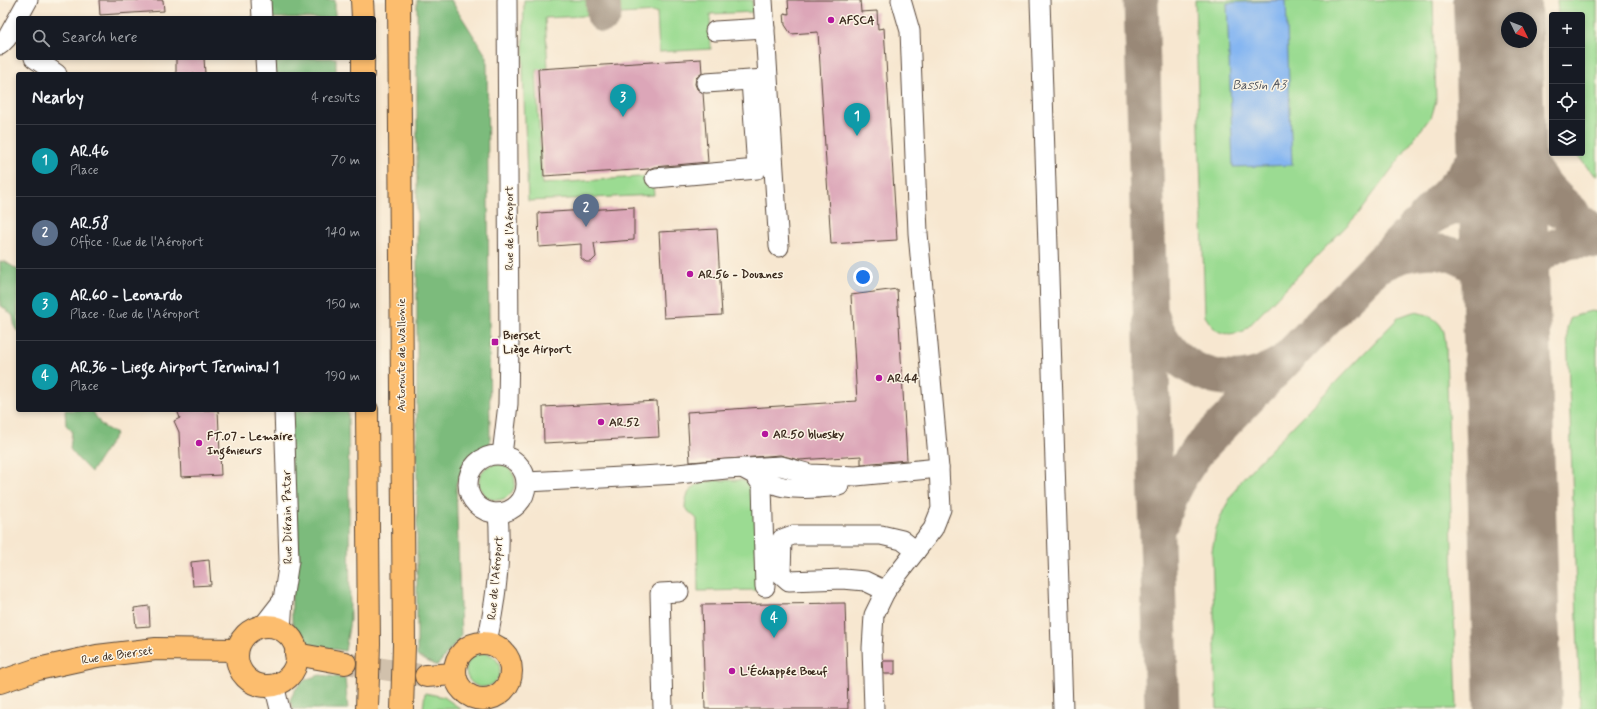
<!DOCTYPE html>
<html lang="en">
<head>
<meta charset="utf-8">
<style>
  :root { --surface:#171b24; --page:#20242c; --text:#f1f3f6; --muted:#9ea1a6; --line:#363941; --accent:#d93025 }
  body { margin:0; font-family:Mynerve,sans-serif; background:var(--page); color:var(--text) }
  .controls { position:absolute; right:12px; top:12px; display:grid; overflow:hidden; border-radius:4px; box-shadow:0 2px 6px #0003 }
  .controls button { width:36px; height:36px; display:grid; place-items:center; padding:0; border:0; border-bottom:1px solid var(--line); background:var(--surface); color:var(--text); font:20px sans-serif }
  .compass { position:absolute; left:1501px; top:12px; width:36px; height:36px; border-radius:50%; background:var(--surface); box-shadow:0 2px 6px #0003; rotate:133deg }
  .you { position:absolute; left:863px; top:277px; width:14px; height:14px; margin:-10px; border:3px solid #fff; border-radius:50%; background:#1a73e8; box-shadow:0 0 0 6px #1a73e833 }
  .badge { display:grid; place-items:center; width:26px; height:26px; border-radius:50%; background:var(--accent); color:#fff; font-size:13px; font-weight:700 }
  .pin { position:absolute; translate:-50% -33px; filter:drop-shadow(0 1px 2px #0008) }
  .pin::after { content:''; position:absolute; top:21px; width:14px; height:12px; background:inherit; clip-path:polygon(0 0,100% 0,50% 100%) }
  .list { margin:0; padding:0; list-style:none }
  h2 { display:flex; justify-content:space-between; align-items:center; height:52px; margin:0; padding:0 16px; font-size:17px }
  h2 small { font-size:13px; font-weight:400; color:var(--muted) }
  .list li { display:grid; grid-template-columns:26px 1fr auto; gap:12px; align-items:center; box-sizing:border-box; height:72px; padding:0 16px; border-top:1px solid var(--line) }
  .list b { display:block; font-size:15px; white-space:nowrap }
  .list p { margin:0; font-size:13px; white-space:nowrap; color:var(--muted) }
  .list em { font-size:13px; font-style:normal; color:var(--muted) }
  .icon { flex:none; width:22px; height:22px; fill:none; stroke:currentColor; stroke-width:2; stroke-linecap:round; stroke-linejoin:round }
  .map { position:relative; flex:none; width:1597px; height:709px; overflow:hidden }
  .search { position:absolute; background:var(--surface); box-shadow:0 2px 6px #0003; left:16px; top:16px; width:360px; height:44px; display:flex; align-items:center; gap:10px; box-sizing:border-box; padding:0 14px; border-radius:4px; color:var(--muted); font-size:15px }
  .panel { position:absolute; background:var(--surface); box-shadow:0 2px 6px #0003; left:16px; top:72px; width:360px; height:340px; border-radius:4px }
  .map>svg:first-child { display:block }
  .green { fill:#9bdb92; stroke:#6b8258 }
  .forest { fill:#7cbb7c; stroke:#5c724d }
  .water { fill:#85b6f1; stroke:#607088 }
  .lines { fill:none; stroke-linecap:round; stroke-linejoin:round }
  .taxiway { stroke:#987; stroke-width:35 }
  .runway { stroke:#987; stroke-width:88 }
  .building { fill:#dca6b8 }
  .major-tunnel { stroke:#d1c1ac; stroke-width:22; stroke-dasharray:22 11; stroke-linecap:butt }
  .minor-casing { stroke:#574639; stroke-width:21 }
  .major-casing { stroke:#574639; stroke-width:24 }
  .highway-casing { stroke:#574639; stroke-width:24 }
  .minor { stroke:#fff; stroke-width:19 }
  .major { stroke:#fcbd6e; stroke-width:22 }
  .highway { stroke:#fcbd6e; stroke-width:22 }
  .poi-dot { fill:#b5179e; stroke:#fcf5e5; stroke-width:1.5 }
  .labels { text-anchor:middle; stroke-width:3; stroke-linejoin:round; paint-order:stroke }
  .poi-label { font-size:12px; font-weight:bold; fill:#3b2a1e; stroke:#fcf5e5; text-anchor:start }
  .street-label { font-size:12px; fill:#3b2a1e; stroke:#fcf5e5 }
  .water-label { font-size:13px; font-style:italic; fill:#51545d; stroke:#fcf5e5 }
</style>
</head>
<body>
<div class="map">
<svg width="1597" height="709" viewBox="0 0 1597 709">
  <rect width="100%" height="100%" fill="#fcf5e5"/>
  <filter id="ink" filterUnits="userSpaceOnUse"><feTurbulence type="fractalNoise" baseFrequency=".025" numOctaves="2"/><feDisplacementMap in="SourceGraphic" scale="8" xChannelSelector="R" yChannelSelector="G"/><feConvolveMatrix kernelMatrix="1 2 1 2 8 2 1 2 1" color-interpolation-filters="sRGB"/></filter>
  <filter id="wash" filterUnits="userSpaceOnUse"><feTurbulence type="fractalNoise" baseFrequency=".012" numOctaves="4" result="noise"/><feDisplacementMap in="SourceGraphic" scale="16" xChannelSelector="R" yChannelSelector="G"/><feGaussianBlur stdDeviation="0.9" result="paint"/><feColorMatrix in="noise" values="0 0 0 0 0 0 0 0 0 0 0 0 0 0 0 0 0 1.4 0 .05"/><feComposite in="paint" operator="in"/></filter>
  <g filter="url(#wash)">
    <rect width="100%" height="100%" fill="#f7e7d0"/>
    <g class="green">
      <polygon points="524,0 752,0 754,12 710,14 711,49 659,52 657,12 545,18 548,69 536,70 542,184 652,176 654,195 528,201 523,71"/>
      <path d="M1195,0H1433L1436,101L1432,115L1359,213L1244,331C1224,337 1216,334 1205,316Z"/>
      <polygon points="1557,0 1597,0 1597,176 1585,165 1576,153 1582,153 1582,15 1558,15"/>
      <polygon points="1591,311 1597,312 1597,709 1580,709 1567,328 1570,319 1580,314"/>
      <path d="M1413,312C1425,313 1440,319 1444,332C1445,337 1445,343 1446,348L1457,709H1217L1212,551L1216,529L1224,509L1241,480L1399,317Z"/>
      <circle cx="497" cy="482" r="18"/>
      <path d="M741,480L746,482L754,492L759,590L698,591L697,519L685,508C685,476 717,481 741,480Z"/>
      <circle cx="483" cy="670" r="17"/>
      <polygon points="425,693 444,697 461,709 423,709"/>
    </g>
    <g class="forest">
      <polygon points="269,0 335,0 335,18 271,18"/>
      <polygon points="417,0 451,0 487,57 490,444 469,456 456,484 461,636 437,666 417,656"/>
      <polygon points="273,58 336,58 336,74 274,74"/>
      <polygon points="4,261 18,270 18,332 15,328 13,316 3,307 0,306 0,262"/>
      <polygon points="65,410 92,410 101,425 116,434 91,472 79,460 70,449 72,431 66,425"/>
      <polygon points="290,410 348,410 350,620 345,651 302,643 292,621"/>
      <path d="M320,675L345,678L348,709H293L290,700C298,683 301,680 320,675Z"/>
    </g>
    <polygon class="water" points="1286,0 1292,165 1233,167 1227,3"/>
    <g class="lines">
      <g class="taxiway">
        <polyline points="603,0 604,15"/>
        <polyline points="1141,0 1162,709"/>
        <path d="M1500,98C1512,143 1536,182 1572,212"/>
        <path d="M1425,217C1442,199 1461,182 1473,161C1494,125 1496,81 1498,41"/>
        <path d="M1380,265C1419,245 1459,244 1488,281C1496,291 1501,302 1507,313"/>
        <path d="M1507,313C1516,267 1549,235 1597,241"/>
        <path d="M1152,316C1168,372 1231,396 1280,364"/>
        <path d="M1162,521C1168,494 1182,472 1199,449L1415,227C1423,223 1431,217 1439,213C1494,190 1552,193 1597,235"/>
      </g>
      <polyline class="runway" points="1497,0 1518,709"/>
    </g>
    <g id="blocks">
      <g class="building">
        <polygon points="99,0 163,0 164,11 100,15"/>
        <polygon points="788,0 860,0 861,12 877,11 878,29 884,28 897,240 831,244 818,32 791,34 785,25 784,13 789,14"/>
        <polygon points="176,58 204,58 205,74 176,74"/>
        <polygon points="701,59 702,73 696,78 695,84 697,89 703,93 708,162 654,167 649,169 544,176 538,69"/>
        <polygon points="634,207 634,240 594,243 596,257 591,262 586,262 581,258 581,244 539,247 538,213"/>
        <polygon points="717,229 722,315 664,318 659,232"/>
        <polygon points="897,289 907,460 861,464 861,456 799,460 780,455 690,462 687,412 857,401 851,295"/>
        <polygon points="657,401 659,437 544,443 543,407"/>
        <polygon points="177,410 218,410 221,475 181,477 179,432 174,421 180,418"/>
        <polygon points="209,560 211,585 193,586 191,562"/>
        <polygon points="845,603 848,709 705,709 702,605"/>
        <polygon points="149,606 150,626 136,627 134,608"/>
        <polygon points="883,661 895,661 895,674 884,674"/>
      </g>
    </g>
  </g>
  <g filter="url(#ink)">
    <use href="#blocks" fill-opacity="0" stroke="#574639" stroke-width="1"/>
    <g class="lines">
      <polyline class="major-tunnel" points="345,663 426,676"/>
      <defs>
        <g id="minor">
          <polyline points="261,0 262,18"/>
          <polyline points="763,0 779,247"/>
          <polyline points="1040,0 1063,709"/>
          <polyline points="715,31 765,28"/>
          <polyline points="0,45 7,38 28,0"/>
          <polyline points="34,58 57,74"/>
          <polyline points="265,58 266,74"/>
          <polyline points="706,83 765,79"/>
          <polyline points="655,178 757,169 751,80"/>
          <circle cx="497" cy="484" r="29"/>
          <polyline points="502,455 508,404 509,345 507,0"/>
          <polyline points="742,468 755,475 762,485 765,587"/>
          <path d="M755,475C764,480 774,485 784,487C802,490 821,488 839,486"/>
          <polyline points="527,482 678,474 726,469 781,466 810,474 856,476 939,468"/>
          <polyline points="886,591 865,581 843,579 789,581 781,574 782,539 793,535 881,535 902,540 916,551"/>
          <polyline points="262,627 283,600"/>
          <polyline points="281,630 283,600 289,561 284,410"/>
          <path d="M487,642C496,600 502,557 498,513"/>
          <polyline points="274,685 280,709"/>
          <polyline points="663,709 660,593 679,592"/>
          <polyline points="874,709 872,648 874,615 887,588 933,529 941,509 939,468 918,233 910,31 901,0"/>
        </g>
        <g id="major">
          <circle cx="267" cy="656" r="30"/>
          <circle cx="483" cy="671" r="28"/>
          <polyline points="296,654 345,663"/>
          <polyline points="426,676 454,674"/>
          <polyline points="0,682 38,669 97,656 156,649 237,650"/>
        </g>
        <g id="highway">
          <polyline points="362,0 363,18"/>
          <polyline points="399,0 404,645 402,709"/>
          <polyline points="363,58 363,74"/>
          <polyline points="367,709 369,644 367,410"/>
        </g>
      </defs>
      <use href="#minor" class="minor-casing"/>
      <use href="#major" class="major-casing"/>
      <use href="#highway" class="highway-casing"/>
      <use href="#minor" class="minor"/>
      <use href="#major" class="major"/>
      <use href="#highway" class="highway"/>
    </g>
  </g>
  <g class="poi-dot">
    <circle cx="831" cy="20" r="4"/>
    <circle cx="690" cy="274" r="4"/>
    <rect x="491" y="338" width="8" height="8" rx="2"/>
    <circle cx="879" cy="378" r="4"/>
    <circle cx="601" cy="422" r="4"/>
    <circle cx="765" cy="434" r="4"/>
    <circle cx="199" cy="443" r="4"/>
    <circle cx="732" cy="671" r="4"/>
  </g>
  <g class="labels">
    <g class="poi-label">
      <text x="839" y="24">AFSCA</text>
      <text x="698" y="278">AR.56 - Douanes</text>
      <text x="503" y="339">Bierset<tspan x="503" dy="14">Liège Airport</tspan></text>
      <text x="887" y="382">AR.44</text>
      <text x="609" y="426">AR.52</text>
      <text x="773" y="438">AR.50 bluesky</text>
      <text x="207" y="440">FT.07 - Lemaire<tspan x="207" dy="14">Ingénieurs</tspan></text>
      <text x="740" y="675">L'Échappée Bœuf</text>
    </g>
    <g class="street-label">
      <text transform="translate(509 228) rotate(-90)" y="4">Rue de l'Aéroport</text>
      <text transform="translate(401 355) rotate(-90)" y="4">Autoroute de Wallonie</text>
      <text transform="translate(287 517) rotate(-91)" y="4">Rue Diérain Patar</text>
      <text transform="translate(495 578) rotate(-85)" y="4">Rue de l'Aéroport</text>
      <text transform="translate(117 655) rotate(-8)" y="4">Rue de Bierset</text>
    </g>
    <g class="water-label">
      <text x="1259" y="89">Bassin A3</text>
    </g>
  </g>
</svg>
<div class="controls">
<button>+</button>
<button>−</button>
<button><svg class="icon" aria-label="locate" viewBox="0 0 24 24"><circle cx="12" cy="12" r="6"/><path d="M12 2v4M12 18v4M2 12h4M18 12h4"/></svg></button>
<button><svg class="icon" aria-label="layers" viewBox="0 0 24 24"><path d="M12 4l9 5-9 5-9-5zM3 14l9 5 9-5"/></svg></button>
</div>
<svg class="compass" viewBox="-18 -18 36 36"><path d="M0-13l5 13h-10z" fill="#e53935"/><path d="M0 13l5-13h-10z" fill="#9ea1a6"/></svg>
<div class="you"></div>
<div class="pin badge" style="left:857px;top:136px;background:#0f9aa8">1</div>
<div class="pin badge" style="left:586px;top:227px;background:#5c6f8a">2</div>
<div class="pin badge" style="left:623px;top:117px;background:#0f9aa8">3</div>
<div class="pin badge" style="left:774px;top:638px;background:#0f9aa8">4</div>
<div class="search"><svg class="icon" aria-label="search" viewBox="0 0 24 24"><circle cx="10" cy="10" r="6"/><path d="M15 15l6 6"/></svg>Search here</div>
<section class="panel">
<h2>Nearby<small>4 results</small></h2>
<ul class="list">
<li><span class="badge" style="background:#0f9aa8">1</span><div><b>AR.46</b><p>Place</p></div><em>70 m</em></li>
<li><span class="badge" style="background:#5c6f8a">2</span><div><b>AR.58</b><p>Office · Rue de l'Aéroport</p></div><em>140 m</em></li>
<li><span class="badge" style="background:#0f9aa8">3</span><div><b>AR.60 - Leonardo</b><p>Place · Rue de l'Aéroport</p></div><em>150 m</em></li>
<li><span class="badge" style="background:#0f9aa8">4</span><div><b>AR.36 - Liege Airport Terminal 1</b><p>Place</p></div><em>190 m</em></li>
</ul>
</section>
</div>
</body>
</html>
